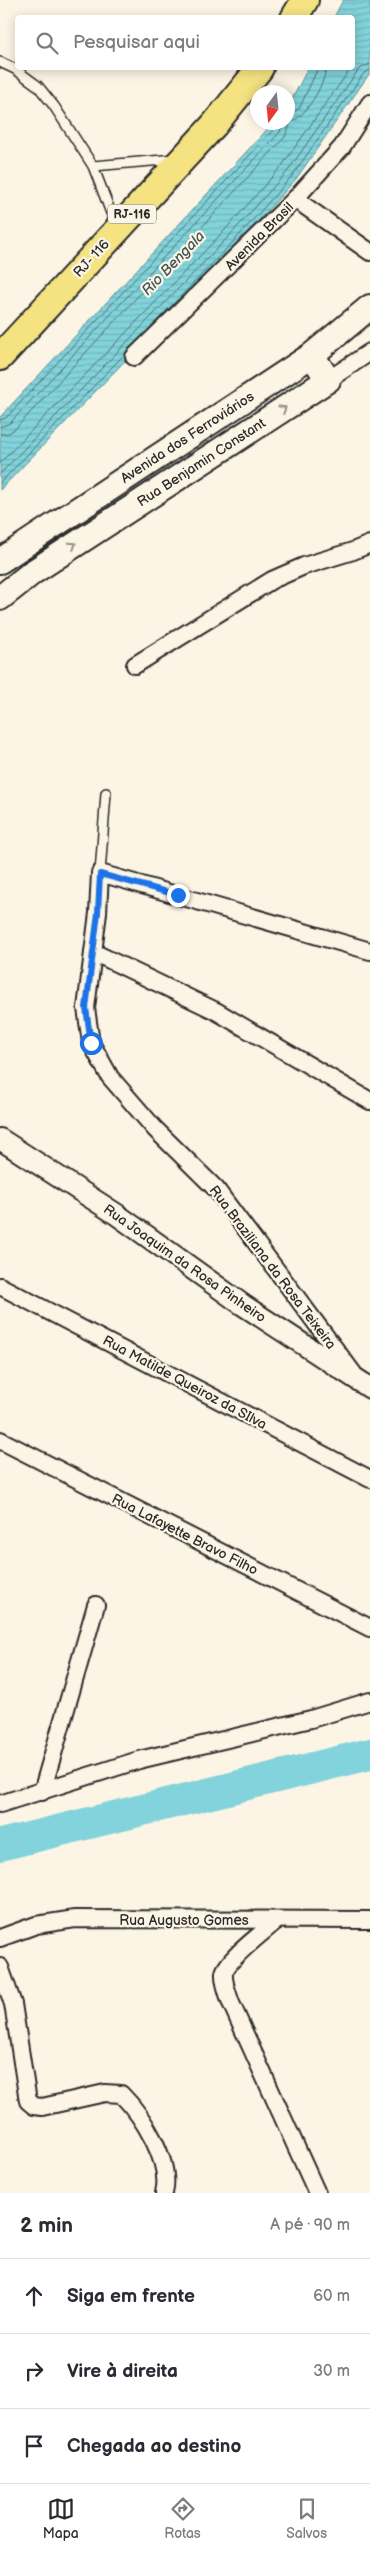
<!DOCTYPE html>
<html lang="pt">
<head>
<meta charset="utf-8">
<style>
  :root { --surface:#fff; --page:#f2f2f3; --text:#2b2b33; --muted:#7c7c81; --line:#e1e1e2; --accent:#2b2b2b }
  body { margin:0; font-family:"Balsamiq Sans",sans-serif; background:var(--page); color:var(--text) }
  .compass { position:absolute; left:250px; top:85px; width:45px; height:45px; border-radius:50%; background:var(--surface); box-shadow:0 2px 12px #0003; rotate:195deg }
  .stop { position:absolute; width:15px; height:15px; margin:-11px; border:4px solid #1a73e8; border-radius:50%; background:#fff }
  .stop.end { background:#1a73e8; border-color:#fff; box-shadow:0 1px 5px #0008 }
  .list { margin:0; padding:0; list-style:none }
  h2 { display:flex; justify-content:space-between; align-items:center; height:65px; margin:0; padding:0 20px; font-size:21px }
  h2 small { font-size:16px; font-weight:400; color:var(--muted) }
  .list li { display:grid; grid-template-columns:32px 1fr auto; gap:15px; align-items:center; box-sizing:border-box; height:75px; padding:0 20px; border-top:1px solid var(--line) }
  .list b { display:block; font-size:19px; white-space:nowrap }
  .list em { font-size:16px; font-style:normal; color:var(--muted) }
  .icon { flex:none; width:28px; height:28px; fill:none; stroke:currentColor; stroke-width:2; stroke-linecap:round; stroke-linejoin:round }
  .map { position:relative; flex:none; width:370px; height:2193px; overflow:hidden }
  .search { position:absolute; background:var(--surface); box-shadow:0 2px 12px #0003; left:15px; right:15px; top:15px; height:55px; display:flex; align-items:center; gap:12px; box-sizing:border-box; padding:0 18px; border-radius:5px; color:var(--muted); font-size:19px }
  .sheet { height:290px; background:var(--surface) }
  nav { display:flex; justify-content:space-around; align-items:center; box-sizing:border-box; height:70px; border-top:1px solid var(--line); background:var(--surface); font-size:14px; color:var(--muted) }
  nav a { display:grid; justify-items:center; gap:2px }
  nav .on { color:var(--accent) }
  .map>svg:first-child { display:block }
  .water { fill:url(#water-rules); stroke:#5f9095 }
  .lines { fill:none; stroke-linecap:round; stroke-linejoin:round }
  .shore { stroke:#4e6e71; stroke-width:1 }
  .river { stroke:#82d3db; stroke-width:32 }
  .service-casing { stroke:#2b2b2b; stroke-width:12 }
  .minor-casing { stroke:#2b2b2b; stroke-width:20 }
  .tertiary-casing { stroke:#2b2b2b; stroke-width:24 }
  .secondary-casing { stroke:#2b2b2b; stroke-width:28 }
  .primary-casing { stroke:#2b2b2b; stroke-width:30 }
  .service { stroke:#fcf5e5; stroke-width:9 }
  .minor { stroke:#fcf5e5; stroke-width:16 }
  .tertiary { stroke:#fcf5e5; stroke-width:20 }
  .secondary { stroke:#fcf5e5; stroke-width:24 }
  .primary { stroke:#f5e382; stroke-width:26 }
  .oneway { stroke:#949088 }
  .route { stroke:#1a73e8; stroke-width:6 }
  .labels { text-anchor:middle; stroke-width:4.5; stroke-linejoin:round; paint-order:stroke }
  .shield { fill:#fcf5e5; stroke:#6a6863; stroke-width:1 }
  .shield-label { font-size:12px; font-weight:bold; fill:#2b2b2b }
  .street-label { font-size:14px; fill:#2b2b2b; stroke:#fcf5e5 }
  .water-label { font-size:15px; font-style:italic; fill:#415557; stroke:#fcf5e5 }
</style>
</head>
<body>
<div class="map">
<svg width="370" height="2193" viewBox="0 0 370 2193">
  <defs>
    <pattern id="water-rules" width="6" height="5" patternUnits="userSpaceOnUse" patternTransform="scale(1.25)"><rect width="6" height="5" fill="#82d3db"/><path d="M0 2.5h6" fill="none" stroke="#70b5bc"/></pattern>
  </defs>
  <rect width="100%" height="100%" fill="#fcf5e5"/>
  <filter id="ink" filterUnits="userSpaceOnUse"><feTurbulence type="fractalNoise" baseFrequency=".02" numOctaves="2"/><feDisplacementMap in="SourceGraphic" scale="10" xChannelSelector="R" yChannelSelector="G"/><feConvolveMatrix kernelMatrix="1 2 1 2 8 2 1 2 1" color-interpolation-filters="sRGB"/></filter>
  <g filter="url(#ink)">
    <polygon class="water" points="343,0 370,0 370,73 296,179 239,243 0,490 0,417 273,123 288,122 288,107 308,68 352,68 352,18 334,17"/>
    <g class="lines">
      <g class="shore">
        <polyline points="288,114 299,109 318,68"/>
        <polyline points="0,420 6,418 275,128 277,122"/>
        <polyline points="0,427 10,423 280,132 283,122"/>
        <path d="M0,434L9,433L16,428L285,137L291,122C306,116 325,84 326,68"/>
        <polyline points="0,463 225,230 281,167 351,68"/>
        <polyline points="0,474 230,235 287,172 359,69 370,64"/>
        <polyline points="0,483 235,240 292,176 364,73 370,70"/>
      </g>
      <polyline class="river" points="0,1845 370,1754"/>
      <defs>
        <g id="service">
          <polyline points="0,62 15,69 38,86 54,106 93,166 116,226"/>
          <polyline points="93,166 175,159"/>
          <polyline points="100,873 106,793"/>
        </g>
        <g id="minor">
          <polyline points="295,199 370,252"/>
          <polyline points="134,357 295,199 342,147 370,103"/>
          <polyline points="328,380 370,352"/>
          <polyline points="135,665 272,580 304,566 353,551 370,544"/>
          <polyline points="93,952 216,1011 370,1101"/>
          <polyline points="0,1286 370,1479"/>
          <polyline points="353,1373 216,1189 155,1129 110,1077 91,1043 86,1008 98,913 100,873 370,951"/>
          <polyline points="0,1440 370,1628"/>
          <polyline points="42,1792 96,1605"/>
          <polyline points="0,1804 139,1760 311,1719 370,1701"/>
          <path d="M277,1920C265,1931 227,1959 224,1973C223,1982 228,1994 231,2003L317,2193"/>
          <polyline points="0,1938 36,1925 75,1919 370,1920"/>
          <path d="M0,1967L13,2004L28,2101L34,2106L42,2107L105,2093L121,2094C142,2115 172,2162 164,2193"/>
        </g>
        <polyline id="tertiary" points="0,1139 116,1214 243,1305 370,1388"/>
        <g id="secondary">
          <polyline points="0,561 312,355 370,307"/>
          <polyline points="0,598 33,572 328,380 312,355"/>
        </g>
        <g id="primary">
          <polyline points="294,18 305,0"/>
          <polyline points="0,357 214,125 260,68"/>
        </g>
      </defs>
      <use href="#service" class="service-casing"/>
      <use href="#minor" class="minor-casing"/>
      <use href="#tertiary" class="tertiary-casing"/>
      <use href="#secondary" class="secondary-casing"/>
      <use href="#primary" class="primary-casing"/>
      <use href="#service" class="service"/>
      <use href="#minor" class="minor"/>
      <use href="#tertiary" class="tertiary"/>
      <use href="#secondary" class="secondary"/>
      <use href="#primary" class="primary"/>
    </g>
    <defs><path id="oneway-chevron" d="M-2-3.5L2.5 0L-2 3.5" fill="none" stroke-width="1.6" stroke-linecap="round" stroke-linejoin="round" transform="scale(1.25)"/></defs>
    <g class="oneway">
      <use href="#oneway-chevron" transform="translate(283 409) rotate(-32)"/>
      <use href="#oneway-chevron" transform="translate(73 545) rotate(-33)"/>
    </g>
  </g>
  <g class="lines" filter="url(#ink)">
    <polyline class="route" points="91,1043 86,1008 98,913 100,874 178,895"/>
  </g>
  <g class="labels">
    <rect class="shield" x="108" y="204.5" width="48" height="19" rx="4"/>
    <g class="shield-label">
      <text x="132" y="218">RJ-116</text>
    </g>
    <g class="street-label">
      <text transform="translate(259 236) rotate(-45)" y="5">Avenida Brasil</text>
      <text transform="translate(91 258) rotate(-47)" y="5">RJ- 116</text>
      <text transform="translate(187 437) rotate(-33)" y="5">Avenida dos Ferroviários</text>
      <text transform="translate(201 462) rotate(-33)" y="5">Rua Benjamin Constant</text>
      <text transform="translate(185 1263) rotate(35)" y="5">Rua Joaquim da Rosa Pinheiro</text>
      <text transform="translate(273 1267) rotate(53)" y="5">Rua Braziliana da Rosa Teixeira</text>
      <text transform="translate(185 1382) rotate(28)" y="5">Rua Matilde Queiroz da SIlva</text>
      <text transform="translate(185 1534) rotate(27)" y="5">Rua Lafayette Bravo Filho</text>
      <text x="184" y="1925">Rua Augusto Gomes</text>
    </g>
    <g class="water-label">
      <text transform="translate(173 263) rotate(-46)" y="5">Rio Bengala</text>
    </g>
  </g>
</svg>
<svg class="compass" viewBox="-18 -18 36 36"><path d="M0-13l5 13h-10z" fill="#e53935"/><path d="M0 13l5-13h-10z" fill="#7c7c81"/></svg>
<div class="stop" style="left:91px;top:1043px"></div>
<div class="stop end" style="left:178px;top:895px"></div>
<div class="search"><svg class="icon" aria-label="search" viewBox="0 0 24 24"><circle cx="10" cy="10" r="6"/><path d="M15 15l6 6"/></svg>Pesquisar aqui</div>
</div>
<section class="sheet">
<h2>2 min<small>A pé · 90 m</small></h2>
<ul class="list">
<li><svg class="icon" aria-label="ahead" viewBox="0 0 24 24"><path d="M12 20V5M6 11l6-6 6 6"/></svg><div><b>Siga em frente</b></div><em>60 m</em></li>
<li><svg class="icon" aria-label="right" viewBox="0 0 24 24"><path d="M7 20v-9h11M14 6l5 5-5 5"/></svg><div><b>Vire à direita</b></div><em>30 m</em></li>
<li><svg class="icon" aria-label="arrive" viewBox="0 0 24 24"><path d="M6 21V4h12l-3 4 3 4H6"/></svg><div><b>Chegada ao destino</b></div></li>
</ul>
</section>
<nav>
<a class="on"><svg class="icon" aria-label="map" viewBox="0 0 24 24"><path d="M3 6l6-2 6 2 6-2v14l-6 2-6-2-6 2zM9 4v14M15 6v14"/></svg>Mapa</a>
<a><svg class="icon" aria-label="directions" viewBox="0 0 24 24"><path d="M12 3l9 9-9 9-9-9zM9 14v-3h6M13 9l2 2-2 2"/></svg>Rotas</a>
<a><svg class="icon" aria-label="saved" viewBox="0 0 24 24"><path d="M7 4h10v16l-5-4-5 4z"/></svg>Salvos</a>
</nav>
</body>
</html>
